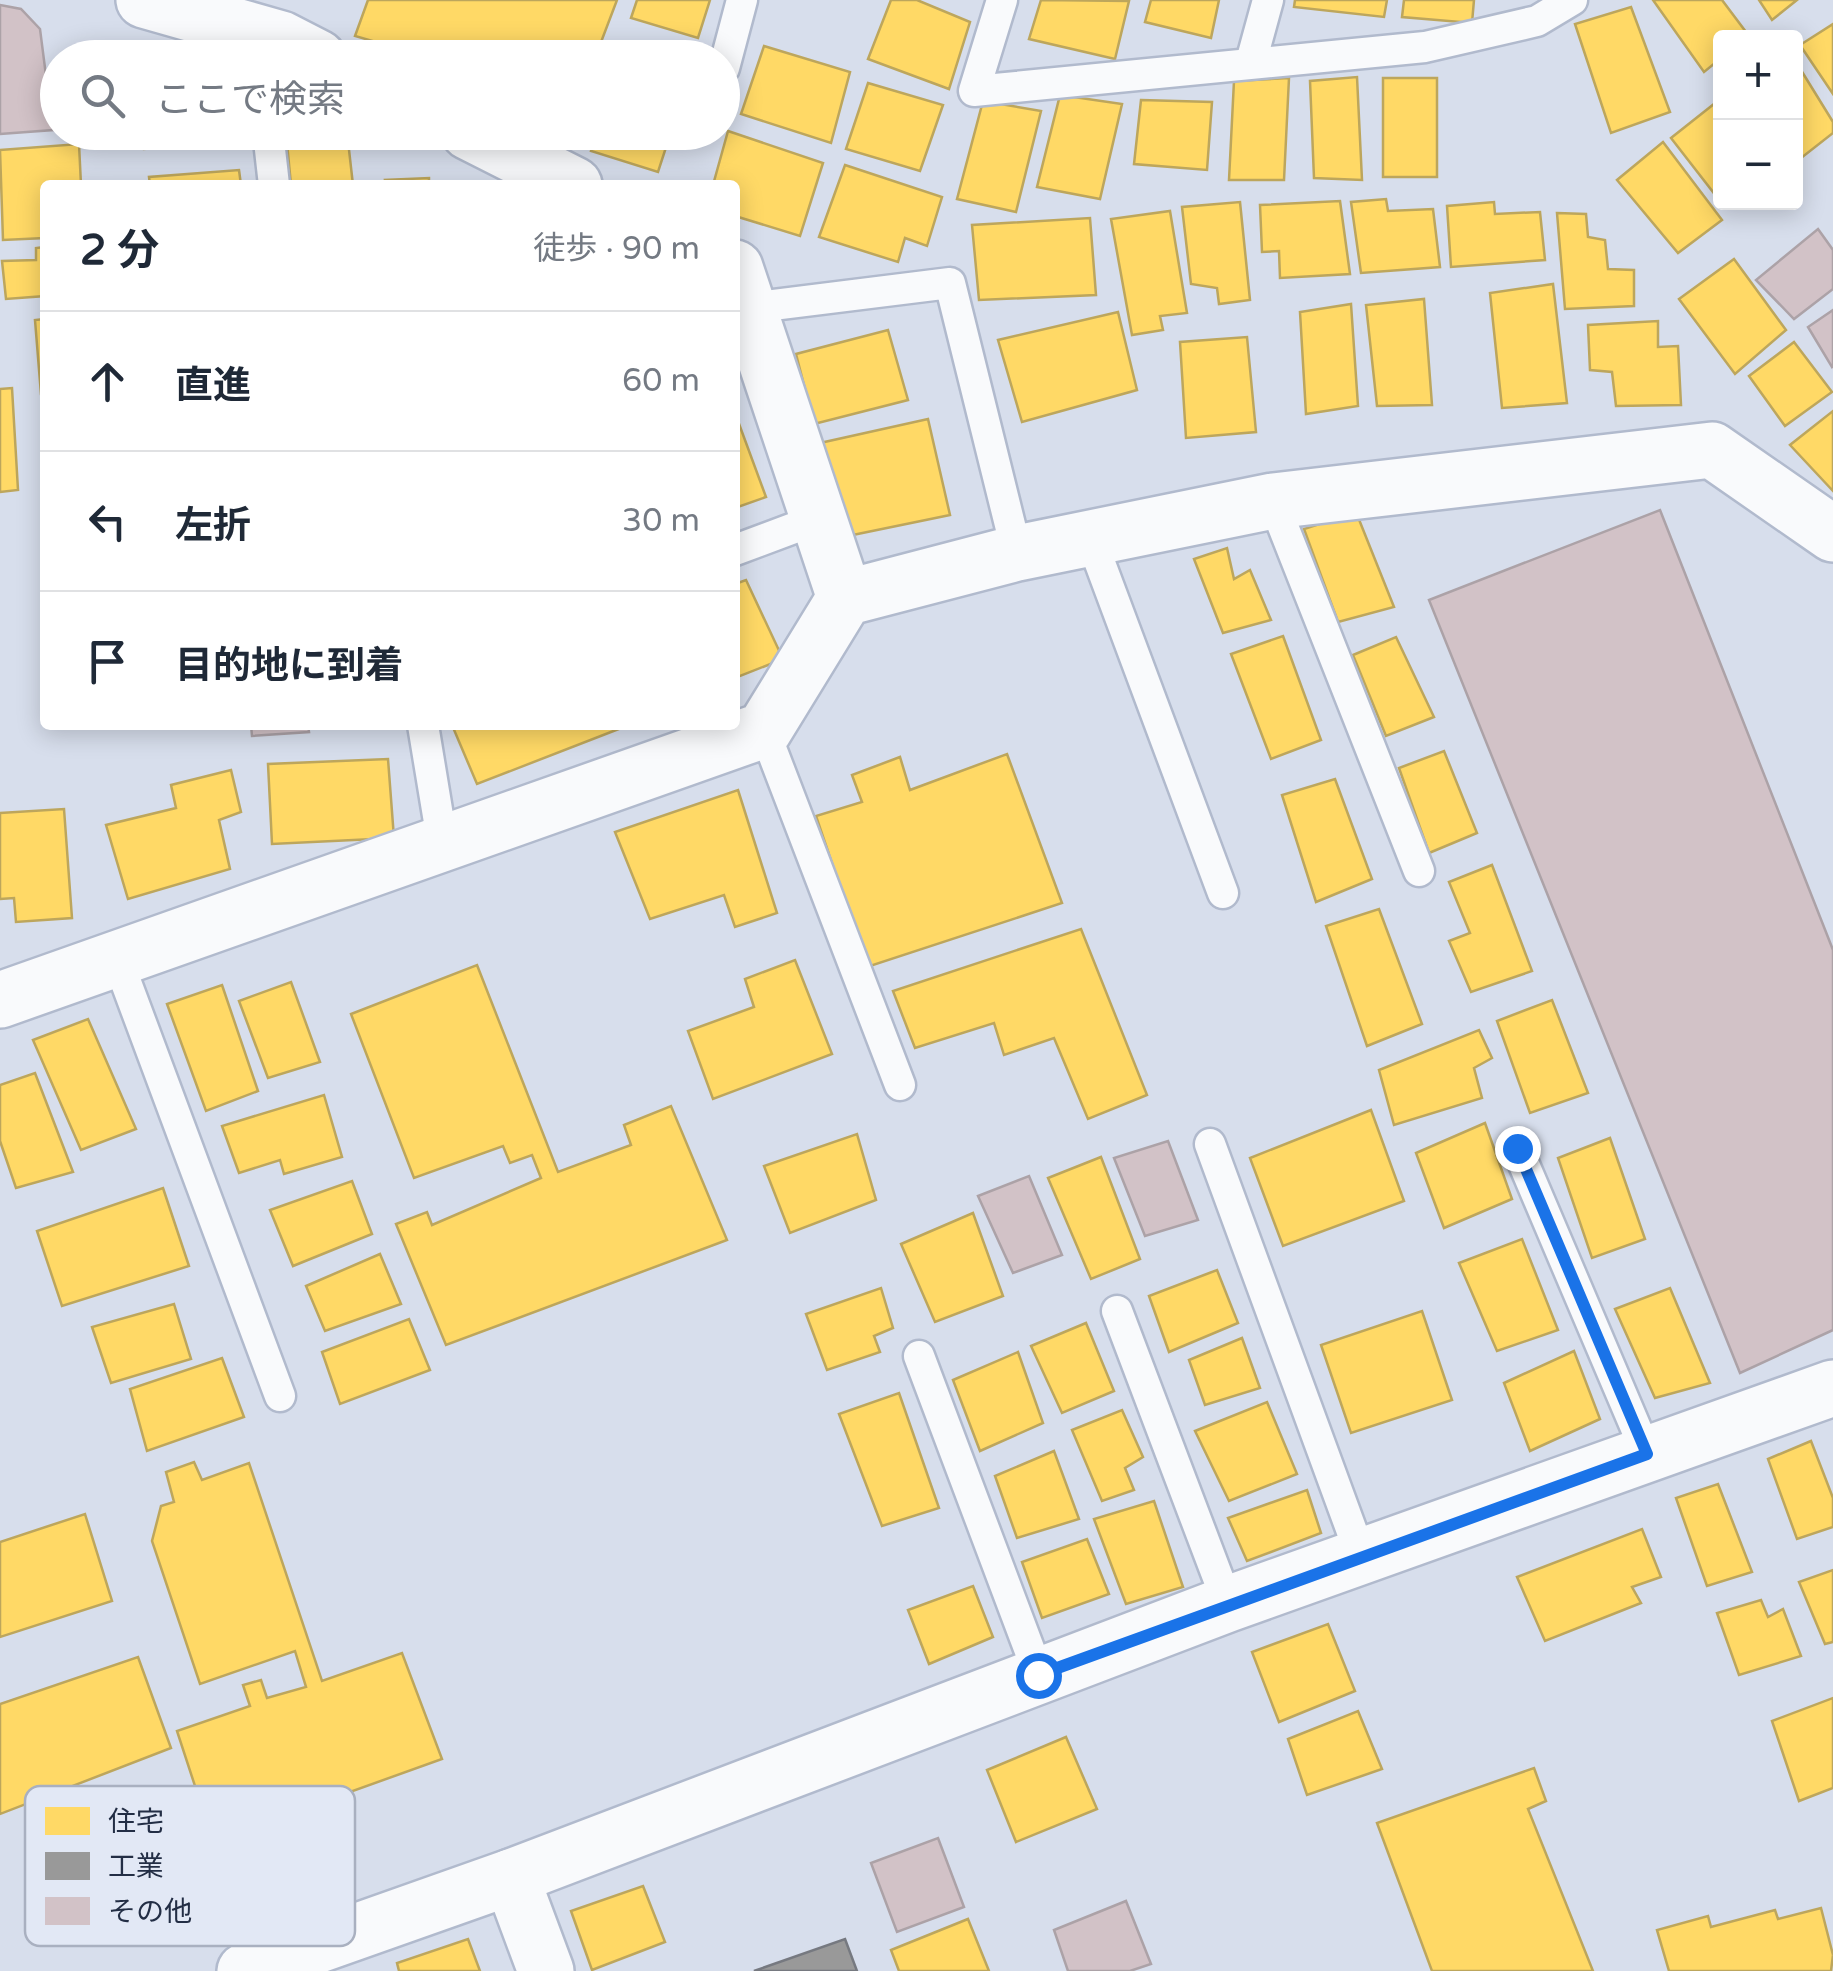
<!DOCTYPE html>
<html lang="ja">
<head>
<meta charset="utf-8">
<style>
  :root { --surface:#fff; --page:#f2f2f3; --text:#1f2937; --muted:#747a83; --line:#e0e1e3 }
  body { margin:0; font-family:"Varela Round","Noto Sans JP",sans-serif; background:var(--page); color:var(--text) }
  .controls { position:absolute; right:30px; top:30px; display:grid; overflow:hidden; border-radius:10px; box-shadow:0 5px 25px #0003 }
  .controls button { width:90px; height:90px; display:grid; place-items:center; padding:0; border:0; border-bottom:2px solid var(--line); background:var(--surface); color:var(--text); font:50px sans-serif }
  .stop { position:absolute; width:30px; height:30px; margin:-22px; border:8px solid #1a73e8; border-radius:50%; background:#fff }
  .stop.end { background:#1a73e8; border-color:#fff; box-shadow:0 2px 10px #0008 }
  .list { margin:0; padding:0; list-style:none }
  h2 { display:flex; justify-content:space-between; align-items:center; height:130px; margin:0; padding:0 40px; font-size:42px }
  h2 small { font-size:32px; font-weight:400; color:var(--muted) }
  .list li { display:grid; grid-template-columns:65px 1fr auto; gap:30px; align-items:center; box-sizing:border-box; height:140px; padding:0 40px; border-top:2px solid var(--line) }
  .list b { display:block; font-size:38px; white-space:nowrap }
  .list em { font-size:32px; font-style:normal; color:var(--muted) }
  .icon { flex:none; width:55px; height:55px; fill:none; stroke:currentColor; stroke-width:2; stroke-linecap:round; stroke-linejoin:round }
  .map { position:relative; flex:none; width:1833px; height:1971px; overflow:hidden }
  .search { position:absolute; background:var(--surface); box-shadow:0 5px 25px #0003; left:40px; top:40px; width:700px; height:110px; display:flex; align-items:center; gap:25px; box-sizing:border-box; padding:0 35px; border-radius:55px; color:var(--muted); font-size:38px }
  .panel { position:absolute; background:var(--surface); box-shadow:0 5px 25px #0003; left:40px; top:180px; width:700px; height:550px; border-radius:10px }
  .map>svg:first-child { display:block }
  .homes { fill:#ffd966; stroke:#bda65c; stroke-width:2.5 }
  .industry { fill:#999; stroke:#767980; stroke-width:2.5 }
  .building { fill:#d2c2c7; stroke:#aca2a7; stroke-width:2.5 }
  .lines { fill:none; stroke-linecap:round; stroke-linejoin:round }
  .service-casing { stroke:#b1bacd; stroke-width:35 }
  .minor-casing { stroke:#b1bacd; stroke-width:60 }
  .service { stroke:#f9fafc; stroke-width:30 }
  .minor { stroke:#f9fafc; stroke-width:55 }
  .route { stroke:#1a73e8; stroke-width:12 }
  .key { fill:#e2e8f5; stroke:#a9b0c0; stroke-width:2.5 }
  .key-label { font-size:28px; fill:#232e45 }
</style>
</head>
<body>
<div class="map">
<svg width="1833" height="1971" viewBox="0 0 1833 1971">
  <rect width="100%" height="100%" fill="#d7deec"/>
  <g class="homes">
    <polygon points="368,0 617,0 595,58 431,58 355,36"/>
    <polygon points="637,0 710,0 698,38 631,18"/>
    <polygon points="891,0 917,0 970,22 949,89 868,59"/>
    <polygon points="1041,0 1129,1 1115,59 1029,39"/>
    <polygon points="1151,0 1219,0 1211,38 1145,22"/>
    <polygon points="1295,0 1387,0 1384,17 1294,7"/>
    <polygon points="1404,0 1474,0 1472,23 1402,17"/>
    <polygon points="1653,0 1722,0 1749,36 1720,38 1720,59 1704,72"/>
    <polygon points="1759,0 1797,0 1772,20"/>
    <polygon points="1631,7 1670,112 1611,133 1575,24"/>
    <polygon points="1833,24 1833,94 1800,45"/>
    <polygon points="625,46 672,58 621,58"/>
    <polygon points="764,46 850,72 831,143 741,114"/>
    <polygon points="1796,62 1833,122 1833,133 1796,162"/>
    <polygon points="1357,77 1362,180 1314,178 1310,81"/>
    <polygon points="1289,78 1284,180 1229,180 1234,81"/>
    <rect x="1383" y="78" width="54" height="99"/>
    <polygon points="868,83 943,105 920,171 846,149"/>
    <polygon points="1060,95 1122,104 1100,199 1037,187"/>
    <polygon points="1141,100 1212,102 1207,170 1134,164"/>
    <polygon points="1719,100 1720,102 1720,201 1671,138"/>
    <polygon points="983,101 1041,111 1016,212 957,199"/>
    <polygon points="728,131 823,163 800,236 735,216 735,185 713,185"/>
    <polygon points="142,132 230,132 231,142 144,149"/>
    <polygon points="286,132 347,132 353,185 291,185"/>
    <polygon points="597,132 671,132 658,172 591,151"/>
    <polygon points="1663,142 1722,220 1678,253 1617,180"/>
    <polygon points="79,144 81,185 45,185 45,238 3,240 0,150"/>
    <polygon points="845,165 942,197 927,246 905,238 898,262 819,237"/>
    <polygon points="239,170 241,185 150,185 149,177"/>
    <polygon points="429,178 429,185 386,185 385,180"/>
    <polygon points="1386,199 1388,211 1433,209 1440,267 1361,273 1351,202"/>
    <polygon points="1340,201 1350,274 1280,278 1279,251 1262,252 1260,205"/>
    <polygon points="1240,202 1250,300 1219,304 1217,288 1191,284 1182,207"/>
    <polygon points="1494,202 1495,214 1540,212 1545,260 1451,267 1447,206"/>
    <polygon points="1170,211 1187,313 1160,316 1163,330 1132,335 1111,219"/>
    <polygon points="1557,213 1586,214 1588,237 1605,240 1608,269 1634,270 1634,306 1565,309"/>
    <polygon points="1090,218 1096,295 979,300 972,225"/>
    <polygon points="45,247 45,296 6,299 2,261 36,260 36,248"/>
    <polygon points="1734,259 1786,330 1735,374 1679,299"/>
    <polygon points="1553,284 1567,403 1502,408 1490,293"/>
    <polygon points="1424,299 1432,405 1377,406 1366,305"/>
    <polygon points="1351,304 1358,406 1306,414 1300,312"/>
    <polygon points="1118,312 1137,390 1022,422 998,340"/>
    <polygon points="45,319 45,394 41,394 35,320"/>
    <polygon points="1658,321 1658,347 1678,346 1681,405 1616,406 1612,372 1590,370 1588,325"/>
    <polygon points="888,330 908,400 814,424 796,354"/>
    <polygon points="1247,337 1256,432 1186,438 1180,342"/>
    <polygon points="1794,342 1832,392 1785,426 1749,376"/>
    <polygon points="12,388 18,490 0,492 0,389"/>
    <polygon points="1833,411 1833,491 1790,445"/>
    <polygon points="735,413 766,497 735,508"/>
    <polygon points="928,419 950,515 843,537 820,443"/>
    <polygon points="1356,512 1394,607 1338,622 1304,529"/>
    <polygon points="1227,548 1234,579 1250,570 1271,620 1223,633 1194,559"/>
    <polygon points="746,580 783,659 735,678 735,584"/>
    <polygon points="1283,636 1321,740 1271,759 1231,654"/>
    <polygon points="1396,637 1434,717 1386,736 1353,655"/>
    <polygon points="452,725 629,725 477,784"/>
    <polygon points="1444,751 1477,833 1429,853 1399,768"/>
    <polygon points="1007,754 1062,903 867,967 816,816 862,802 852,775 900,757 910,790"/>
    <polygon points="388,759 394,838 272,844 268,764"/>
    <polygon points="231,770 241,812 219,820 230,869 128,899 106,825 176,808 171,785"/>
    <polygon points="1335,779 1372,879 1316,902 1282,795"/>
    <polygon points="738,790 777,913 735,927 724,895 650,919 615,832"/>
    <polygon points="64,809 72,918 16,922 14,898 0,899 0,813"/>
    <polygon points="1492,865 1532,971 1471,992 1449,941 1470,933 1449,882"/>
    <polygon points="1379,909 1422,1024 1367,1046 1326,926"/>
    <polygon points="1081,929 1147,1095 1088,1119 1054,1038 1004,1055 994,1023 915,1048 893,991"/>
    <polygon points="795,960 832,1054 713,1099 688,1031 754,1007 745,979"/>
    <polygon points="477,965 558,1172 631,1145 624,1125 671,1106 727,1240 446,1345 396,1224 427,1212 432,1225 541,1178 532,1155 510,1163 503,1146 414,1178 351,1014"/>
    <polygon points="291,982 320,1062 268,1078 239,1001"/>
    <polygon points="222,985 258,1091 206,1111 167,1004"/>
    <polygon points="1552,1000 1588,1093 1530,1113 1497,1021"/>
    <polygon points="88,1019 136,1129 81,1150 33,1040"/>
    <polygon points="1479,1030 1492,1058 1474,1068 1482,1098 1394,1125 1379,1070"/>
    <polygon points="35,1073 73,1172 16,1188 0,1141 0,1085"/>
    <polygon points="324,1095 342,1157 284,1174 280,1160 239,1173 222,1126"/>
    <polygon points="1371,1110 1404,1201 1283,1246 1250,1158"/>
    <polygon points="1485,1123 1512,1199 1444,1228 1416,1153"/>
    <polygon points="857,1134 876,1200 790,1233 764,1166"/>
    <polygon points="1610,1138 1645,1239 1592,1258 1558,1158"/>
    <polygon points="1101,1157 1140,1259 1091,1279 1048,1178"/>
    <polygon points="352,1181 372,1234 293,1266 270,1210"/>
    <polygon points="163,1188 189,1266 62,1306 37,1231"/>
    <polygon points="973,1213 1003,1296 935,1322 901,1244"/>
    <polygon points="1522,1239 1558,1330 1497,1351 1459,1263"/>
    <polygon points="380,1254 401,1304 325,1331 306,1286"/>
    <polygon points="1217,1270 1238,1323 1169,1352 1149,1296"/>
    <polygon points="881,1288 893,1328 874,1336 880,1352 827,1370 806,1314"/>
    <polygon points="1670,1288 1710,1383 1655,1398 1615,1309"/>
    <polygon points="174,1304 191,1359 111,1383 92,1327"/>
    <polygon points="1422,1311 1452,1400 1351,1433 1321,1345"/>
    <polygon points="409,1319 430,1370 340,1404 322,1352"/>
    <polygon points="1086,1323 1114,1391 1062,1413 1031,1346"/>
    <polygon points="1242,1338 1260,1388 1205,1405 1189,1360"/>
    <polygon points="1574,1351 1600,1419 1530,1451 1504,1383"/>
    <polygon points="1018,1352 1043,1423 980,1451 953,1380"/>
    <polygon points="222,1358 244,1417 147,1451 130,1389"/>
    <polygon points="899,1393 939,1508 882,1526 839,1414"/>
    <polygon points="1267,1402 1297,1474 1229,1501 1195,1431"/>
    <polygon points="1122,1410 1143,1457 1125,1468 1134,1490 1102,1501 1072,1430"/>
    <polygon points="1811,1441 1833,1498 1833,1527 1797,1539 1768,1459"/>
    <polygon points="1054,1451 1079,1519 1017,1538 995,1476"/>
    <polygon points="194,1462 202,1480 249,1463 322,1681 402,1653 442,1759 213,1841 177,1731 250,1706 243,1685 261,1680 267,1698 306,1687 295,1651 200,1684 152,1541 161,1506 174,1502 166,1472"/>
    <polygon points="1718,1484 1752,1572 1707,1586 1676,1498"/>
    <polygon points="1307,1490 1321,1533 1247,1561 1228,1518"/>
    <polygon points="1154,1501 1183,1587 1126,1604 1094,1519"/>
    <polygon points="85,1514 112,1601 0,1637 0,1542"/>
    <polygon points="1642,1529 1661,1577 1632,1587 1641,1603 1545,1641 1517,1577"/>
    <polygon points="1087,1539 1109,1594 1042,1618 1022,1562"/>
    <polygon points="1833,1570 1833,1642 1825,1644 1799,1582"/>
    <polygon points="973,1586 993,1637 929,1664 908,1610"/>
    <polygon points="1761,1600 1768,1617 1783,1609 1801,1656 1739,1675 1717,1613"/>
    <polygon points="1328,1624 1355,1691 1279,1722 1252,1652"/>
    <polygon points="138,1657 171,1748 0,1814 0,1704"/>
    <polygon points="1833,1698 1833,1788 1799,1801 1772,1721"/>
    <polygon points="1358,1711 1382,1769 1307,1795 1288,1739"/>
    <polygon points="1066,1737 1097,1809 1016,1842 987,1770"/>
    <polygon points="1534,1768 1546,1801 1528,1809 1593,1971 1432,1971 1377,1823"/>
    <polygon points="643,1886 665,1942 592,1970 571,1911"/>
    <polygon points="1821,1908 1833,1955 1831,1971 1669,1971 1657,1930 1708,1916 1711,1927 1775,1910 1778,1919"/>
    <polygon points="968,1919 989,1971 899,1971 891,1950"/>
    <polygon points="468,1939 480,1971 399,1971 397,1963"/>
  </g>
  <polygon class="industry" points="845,1939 857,1971 754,1971"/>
  <g class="building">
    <polygon points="0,5 21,9 40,29 53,130 0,134"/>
    <polygon points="1818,229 1833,250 1833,289 1794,319 1756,280"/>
    <polygon points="1833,310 1833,366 1832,367 1808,327"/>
    <polygon points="1660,510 1833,950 1833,1330 1740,1373 1429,600"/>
    <polygon points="251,725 308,725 309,732 252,736"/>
    <polygon points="1168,1141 1198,1220 1145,1236 1114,1158"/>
    <polygon points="1029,1176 1062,1255 1013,1273 978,1196"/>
    <polygon points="938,1838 964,1907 897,1932 871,1863"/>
    <polygon points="1126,1901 1151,1964 1130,1971 1068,1971 1054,1930"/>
  </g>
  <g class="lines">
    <defs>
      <g id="service">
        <polyline points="1002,0 974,91 1425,47 1537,21 1572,0"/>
        <polyline points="1251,62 1268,0"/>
        <polyline points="724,68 742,0"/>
        <polyline points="268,132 274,185"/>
        <polyline points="749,308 950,283 1017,553"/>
        <polyline points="1273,501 1419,871"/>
        <polyline points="1091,539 1223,893"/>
        <polyline points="735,550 818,519"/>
        <polyline points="423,725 443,846"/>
        <polyline points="764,730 900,1085"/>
        <polyline points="118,961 280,1396"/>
        <polyline points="1210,1144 1361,1556"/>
        <polyline points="1517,1148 1647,1454"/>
        <polyline points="1117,1311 1228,1604"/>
        <polyline points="919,1356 1039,1675"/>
      </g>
      <g id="minor">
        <polyline points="144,0 281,39 318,58"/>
        <polyline points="469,132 574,185"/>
        <polyline points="735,268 845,598"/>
        <polyline points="0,1000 764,730 845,598 1017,553 1273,501 1712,450 1833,534"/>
        <polyline points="511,1877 546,1971"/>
        <polyline points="245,1971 511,1877 1228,1604 1833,1388"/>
      </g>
    </defs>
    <use href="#service" class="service-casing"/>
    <use href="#minor" class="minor-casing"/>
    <use href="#service" class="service"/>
    <use href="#minor" class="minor"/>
  </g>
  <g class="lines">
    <polyline class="route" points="1038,1675 1647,1454 1517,1148"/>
  </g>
  <rect x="25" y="1786" width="330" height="160" rx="15" class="key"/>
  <rect x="45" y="1807" width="45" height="28" fill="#ffd966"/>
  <rect x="45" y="1852" width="45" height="28" fill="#999"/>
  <rect x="45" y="1897" width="45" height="28" fill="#d2c2c7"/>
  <g class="key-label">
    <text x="108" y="1831">住宅</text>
    <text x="108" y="1876">工業</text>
    <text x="108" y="1921">その他</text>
  </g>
</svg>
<div class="controls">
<button>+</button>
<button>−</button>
</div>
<div class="stop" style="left:1038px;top:1675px"></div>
<div class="stop end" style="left:1517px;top:1148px"></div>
<div class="search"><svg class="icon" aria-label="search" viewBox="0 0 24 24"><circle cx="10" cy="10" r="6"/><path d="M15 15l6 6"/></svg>ここで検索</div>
<section class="panel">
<h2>2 分<small>徒歩 · 90 m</small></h2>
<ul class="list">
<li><svg class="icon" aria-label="ahead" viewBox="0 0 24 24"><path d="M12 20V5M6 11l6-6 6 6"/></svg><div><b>直進</b></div><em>60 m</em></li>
<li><svg class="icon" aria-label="left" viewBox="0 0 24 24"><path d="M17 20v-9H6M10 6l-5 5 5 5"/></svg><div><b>左折</b></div><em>30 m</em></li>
<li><svg class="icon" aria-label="arrive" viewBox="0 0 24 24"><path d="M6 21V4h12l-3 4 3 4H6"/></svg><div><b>目的地に到着</b></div></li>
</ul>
</section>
</div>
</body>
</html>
